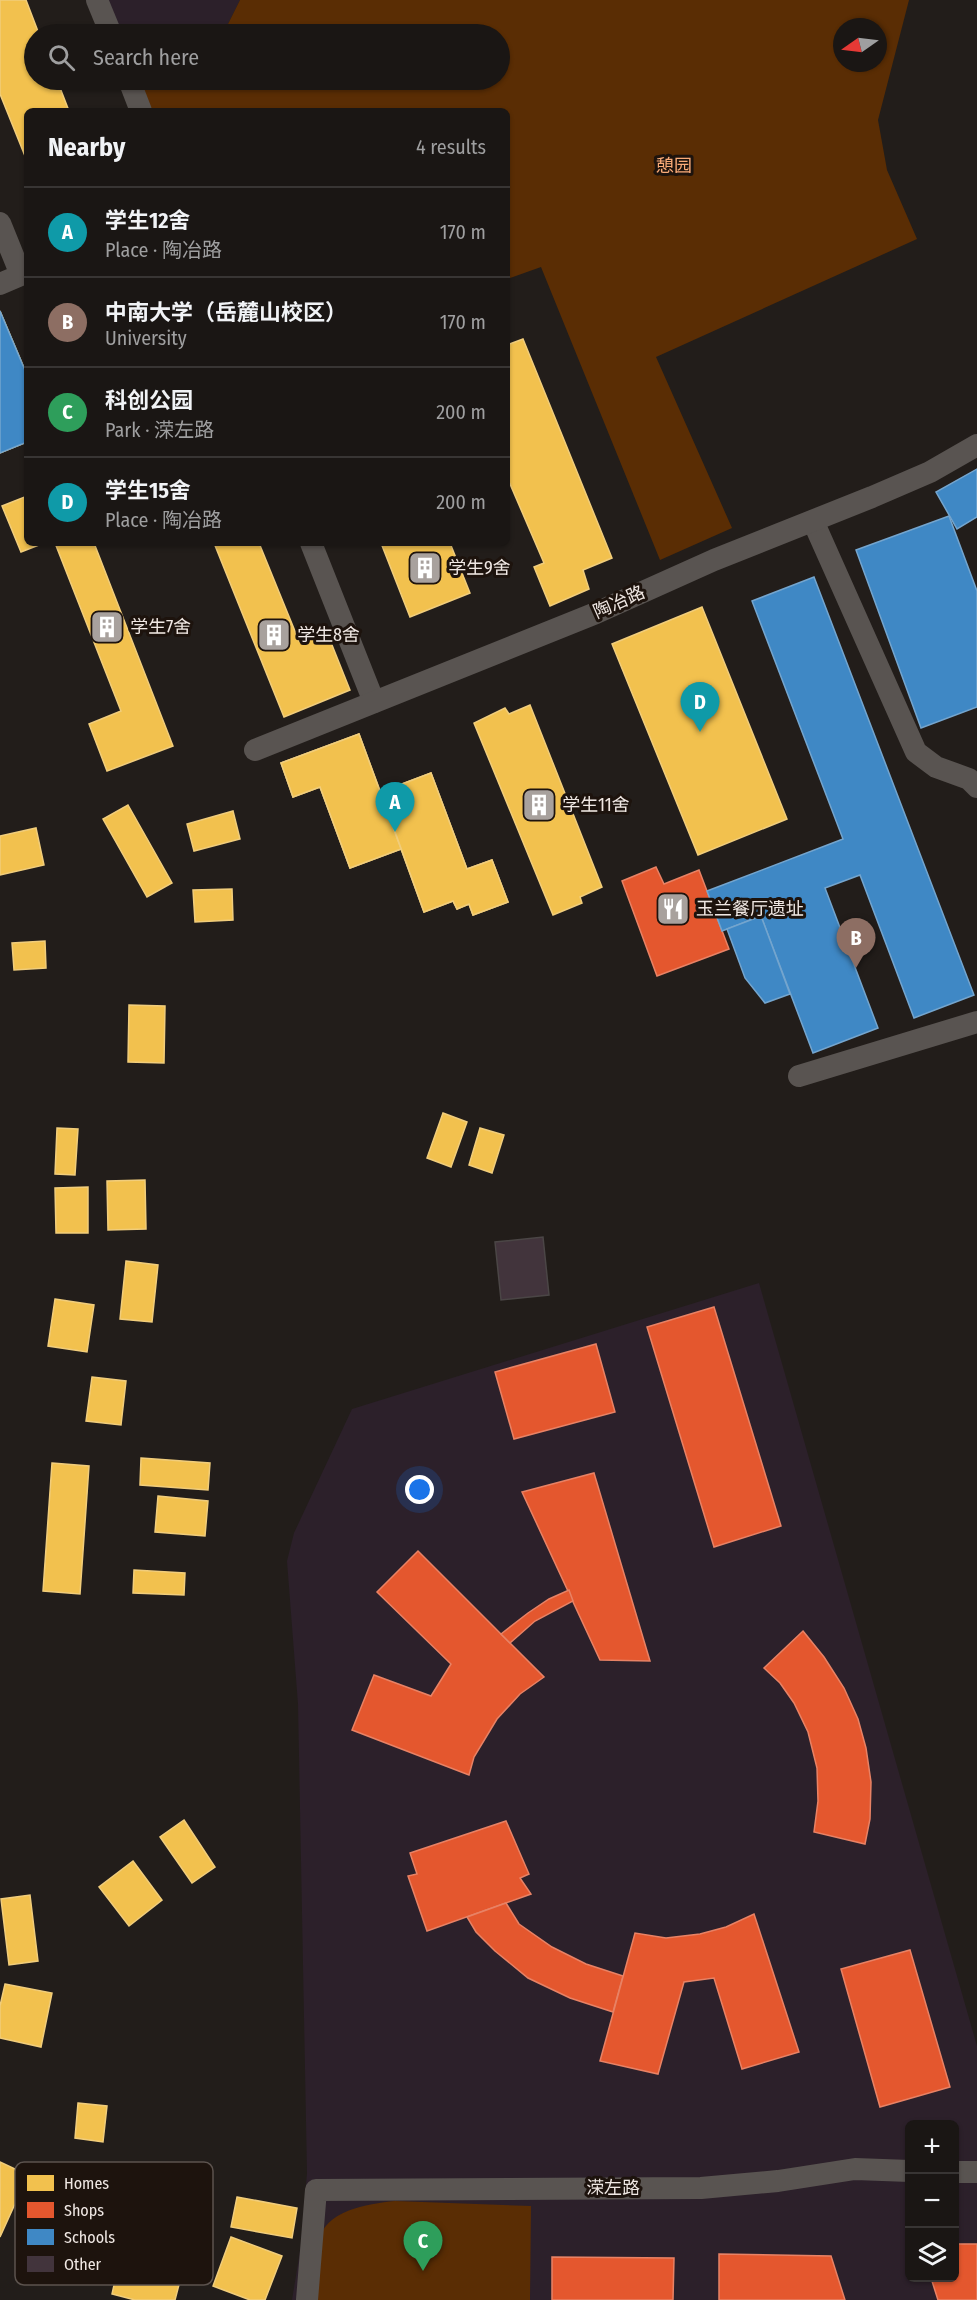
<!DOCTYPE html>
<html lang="en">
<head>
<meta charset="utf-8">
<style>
  :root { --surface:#1a1614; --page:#272322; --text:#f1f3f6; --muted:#9f9fa0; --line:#383534; --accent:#1a73e8 }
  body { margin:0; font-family:"Fira Sans Condensed","Noto Sans SC",sans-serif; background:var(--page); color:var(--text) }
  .controls { position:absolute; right:18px; bottom:18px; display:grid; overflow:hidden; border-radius:9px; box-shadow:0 2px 4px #0004 }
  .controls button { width:54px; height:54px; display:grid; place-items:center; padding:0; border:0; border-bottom:2px solid var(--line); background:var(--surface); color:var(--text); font:30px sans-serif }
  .compass { position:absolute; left:833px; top:18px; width:54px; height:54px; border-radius:50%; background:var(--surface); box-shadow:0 2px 4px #0004; rotate:256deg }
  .you { position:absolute; left:420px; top:1490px; width:21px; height:21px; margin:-15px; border:4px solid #fff; border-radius:50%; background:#1a73e8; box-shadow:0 0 0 9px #1a73e833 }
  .badge { display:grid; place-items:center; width:39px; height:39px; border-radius:50%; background:var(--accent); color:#fff; font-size:20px; font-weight:700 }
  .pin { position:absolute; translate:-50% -50px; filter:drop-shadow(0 2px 3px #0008) }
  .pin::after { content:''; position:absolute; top:32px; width:21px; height:18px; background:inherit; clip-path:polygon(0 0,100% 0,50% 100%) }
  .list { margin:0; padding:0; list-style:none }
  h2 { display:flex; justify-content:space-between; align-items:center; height:78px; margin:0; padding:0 24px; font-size:26px }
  h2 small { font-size:20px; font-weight:400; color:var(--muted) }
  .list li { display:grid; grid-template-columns:39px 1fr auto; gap:18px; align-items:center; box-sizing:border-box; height:90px; padding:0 24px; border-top:2px solid var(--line) }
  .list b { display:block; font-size:22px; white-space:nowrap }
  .list p { margin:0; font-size:20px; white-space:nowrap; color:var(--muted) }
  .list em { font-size:20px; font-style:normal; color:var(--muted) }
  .icon { flex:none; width:33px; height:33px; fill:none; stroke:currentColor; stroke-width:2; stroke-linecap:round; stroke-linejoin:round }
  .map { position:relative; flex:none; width:977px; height:2300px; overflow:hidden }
  .search { position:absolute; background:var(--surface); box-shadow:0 2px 4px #0004; left:24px; top:24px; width:486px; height:66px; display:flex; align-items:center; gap:15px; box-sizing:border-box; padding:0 21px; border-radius:33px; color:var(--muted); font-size:22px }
  .panel { position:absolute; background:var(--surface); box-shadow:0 2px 4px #0004; left:24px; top:108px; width:486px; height:438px; border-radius:9px }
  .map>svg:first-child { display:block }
  .commercial { fill:#2c202a; fill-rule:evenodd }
  .park { fill:#5a2d04; fill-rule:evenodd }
  .homes { fill:#f2c14e; stroke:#f1cd7b; stroke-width:1.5 }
  .shops { fill:#e4572e; stroke:#e88265; stroke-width:1.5 }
  .schools { fill:#3f88c5; stroke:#74a5ce; stroke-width:1.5 }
  .building { fill:#42343c; stroke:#4b4646; stroke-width:1.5 }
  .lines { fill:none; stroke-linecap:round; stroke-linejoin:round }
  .street { stroke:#595451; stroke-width:22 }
  .labels { text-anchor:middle; stroke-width:6; stroke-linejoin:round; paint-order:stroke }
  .park-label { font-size:18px; fill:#faab78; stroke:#1d130d }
  .poi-label { font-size:18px; fill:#f0e8e4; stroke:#1d130d; text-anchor:start }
  .street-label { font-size:18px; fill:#f0e8e4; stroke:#1d130d }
  .key { fill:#1d130d; stroke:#5c534e; stroke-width:1.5 }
  .key-label { font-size:16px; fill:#f0e8e4 }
</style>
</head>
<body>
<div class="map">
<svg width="977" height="2300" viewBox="0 0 977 2300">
  <rect width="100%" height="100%" fill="#221d1a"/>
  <g class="commercial">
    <polygon points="97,0 240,0 223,34 111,34"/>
    <path d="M759,1283L977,2046V2300H292L301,2245L307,2173L298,1704L287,1561L294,1533L352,1409ZM910,2124H954V2278H910Z"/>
  </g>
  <g class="park">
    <path d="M240,0H909L878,120L887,170L917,239L656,357L732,528L660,560L541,267L507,279V111H141L140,80H500V34H223ZM842,27H878V63H842Z"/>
    <path d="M395,2201L531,2206L530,2300H316C316,2282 314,2261 318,2243C324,2210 367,2204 395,2201Z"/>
  </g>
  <g class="homes">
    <polygon points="0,0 26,0 39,34 34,34 34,80 57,80 69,111 27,111 27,161 0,94"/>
    <polygon points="0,311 27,375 27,442 0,453"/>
    <polygon points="523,339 612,558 583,570 589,589 550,606 534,567 544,563 507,477 507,345"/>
    <polygon points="27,496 27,543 44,543 21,552 2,506"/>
    <polygon points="55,543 94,543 173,746 107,771 89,724 121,711"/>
    <polygon points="214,543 259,543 299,641 326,630 350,690 284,717"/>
    <polygon points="381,543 450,543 470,593 410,617"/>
    <polygon points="702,607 787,819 698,855 612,644"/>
    <polygon points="530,705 602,887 580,897 582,903 553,915 474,723 505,708 509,714"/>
    <polygon points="359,734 389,815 410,807 402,784 431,773 467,869 492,860 508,902 473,915 469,904 457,909 453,901 424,912 401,849 350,868 320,787 293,797 281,763"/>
    <polygon points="359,734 401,849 350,868 320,787 293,797 281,763"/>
    <polygon points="431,773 467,869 492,860 508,902 473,915 469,904 457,909 453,901 424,912 389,815 410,807 402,784"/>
    <polygon points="128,805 172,883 147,897 103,819"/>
    <polygon points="233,811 240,839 194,851 187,824"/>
    <polygon points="36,828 44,865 0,875 0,836"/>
    <polygon points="232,889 233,920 195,922 193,890"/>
    <polygon points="45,941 46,968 14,970 12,943"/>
    <polygon points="129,1005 165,1006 164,1063 128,1062"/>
    <polygon points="443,1113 467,1122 451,1167 427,1158"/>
    <polygon points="57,1128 78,1129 75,1175 55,1174"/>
    <polygon points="480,1128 504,1135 492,1173 469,1165"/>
    <polygon points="145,1180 146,1229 108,1230 107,1181"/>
    <polygon points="88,1187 88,1233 56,1233 55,1188"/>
    <polygon points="126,1261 158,1265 152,1322 120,1319"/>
    <polygon points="55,1299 94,1305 87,1352 48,1346"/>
    <polygon points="92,1377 126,1381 121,1425 86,1421"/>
    <polygon points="141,1458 210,1463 208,1490 140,1485"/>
    <polygon points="52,1463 89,1466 80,1594 43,1591"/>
    <polygon points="158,1496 208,1501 205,1536 155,1532"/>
    <polygon points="134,1570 185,1573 184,1595 133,1593"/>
    <polygon points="184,1820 215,1867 192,1883 160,1837"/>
    <polygon points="133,1861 162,1900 129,1926 99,1887"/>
    <polygon points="30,1895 38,1961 9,1965 1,1899"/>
    <polygon points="5,1984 52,1993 41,2047 0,2038 0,2006"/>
    <polygon points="78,2103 107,2106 103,2142 75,2138"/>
    <polygon points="0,2162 28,2175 0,2237"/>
    <polygon points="237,2197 297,2208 292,2238 231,2227"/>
    <polygon points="231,2237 282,2256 265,2300 250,2300 213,2286"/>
    <polygon points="119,2263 181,2277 175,2300 135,2300 112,2294"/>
  </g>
  <g class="shops">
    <polygon points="656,867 664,884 699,870 729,949 657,976 622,881"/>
    <polygon points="714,1307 781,1526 714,1547 647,1327"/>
    <polygon points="596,1344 615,1412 514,1439 495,1372"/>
    <polygon points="594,1473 650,1661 600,1660 522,1492"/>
    <polygon points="418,1551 544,1677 520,1694 497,1719 474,1757 469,1775 352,1730 374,1675 431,1696 451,1664 377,1592"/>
    <polygon points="569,1590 573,1601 535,1621 510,1643 501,1634 528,1613 549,1599"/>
    <polygon points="803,1631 824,1657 844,1688 858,1719 866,1748 871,1782 870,1819 865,1844 814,1832 818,1801 817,1768 808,1732 794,1703 780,1683 764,1668"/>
    <polygon points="506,1821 529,1874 520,1878 531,1894 427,1931 408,1876 417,1874 410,1853"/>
    <polygon points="506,1903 519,1924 552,1947 586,1964 623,1976 613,2012 570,1998 528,1978 495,1951 476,1932 467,1917"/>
    <polygon points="754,1914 799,2052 742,2069 714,1978 684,1982 658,2074 600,2061 635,1933 666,1938 700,1934 726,1927"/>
    <polygon points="910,1950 950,2087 880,2107 841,1969"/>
    <polygon points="954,2244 977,2244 977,2300 938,2300 931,2278 954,2278"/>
    <polygon points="719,2254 831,2256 845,2300 719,2300"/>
    <polygon points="552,2257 674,2258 673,2300 552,2300"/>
  </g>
  <g class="schools">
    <polygon points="0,311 27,375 27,442 0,453"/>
    <polygon points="977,469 977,517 957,529 936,492"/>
    <polygon points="949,516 977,591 977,707 921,728 856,550"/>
    <polygon points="814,577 974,995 914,1018 860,875 825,888 878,1028 813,1053 761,916 722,931 707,891 843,839 752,601"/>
    <polygon points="761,916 790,994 765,1003 745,978 727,929"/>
  </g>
  <polygon class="building" points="543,1237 549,1295 501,1300 495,1242"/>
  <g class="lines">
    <g class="street">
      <polyline points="97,0 111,34"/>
      <polyline points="129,80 141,111"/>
      <polyline points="0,223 21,275 0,284"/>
      <polyline points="813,521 916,752 936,767 969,779 977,787"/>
      <polyline points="311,543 374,702"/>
      <polyline points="255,750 596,613 714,560 872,497 930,472 977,445"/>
      <polyline points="799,1076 977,1022"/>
      <polyline points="954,2172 977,2172"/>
      <polyline points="307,2300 316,2190 701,2188 778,2181 855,2169 910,2171"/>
    </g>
  </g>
  <defs>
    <symbol id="building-square" viewBox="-11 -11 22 22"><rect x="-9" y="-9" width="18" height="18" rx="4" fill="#a8a19d" stroke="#1d130d"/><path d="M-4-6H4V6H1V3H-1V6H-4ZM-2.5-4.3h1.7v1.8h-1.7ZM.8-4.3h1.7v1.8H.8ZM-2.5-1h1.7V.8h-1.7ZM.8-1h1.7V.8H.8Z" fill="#fff"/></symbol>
    <symbol id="restaurant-square" viewBox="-11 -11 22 22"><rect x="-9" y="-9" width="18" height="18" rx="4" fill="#a8a19d" stroke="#1d130d"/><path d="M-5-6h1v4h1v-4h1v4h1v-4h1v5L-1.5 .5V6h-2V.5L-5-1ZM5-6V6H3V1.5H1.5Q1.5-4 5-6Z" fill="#fff"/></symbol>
  </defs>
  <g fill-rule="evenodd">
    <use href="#building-square" x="406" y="549" width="38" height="38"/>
    <use href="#building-square" x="88" y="608" width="38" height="38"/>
    <use href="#building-square" x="255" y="616" width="38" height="38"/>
    <use href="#building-square" x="520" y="786" width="38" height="38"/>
    <use href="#restaurant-square" x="654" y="890" width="38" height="38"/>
  </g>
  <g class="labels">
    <g class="park-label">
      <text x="674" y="172">憩园</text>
    </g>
    <g class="poi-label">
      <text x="448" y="574">学生9舍</text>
      <text x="130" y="633">学生7舍</text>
      <text x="297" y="641">学生8舍</text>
      <text x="562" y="811">学生11舍</text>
      <text x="696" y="915">玉兰餐厅遗址</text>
    </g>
    <g class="street-label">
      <text transform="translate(619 602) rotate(-24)" y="6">陶冶路</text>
      <text x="613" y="2194">溁左路</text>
    </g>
  </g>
  <rect x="15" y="2162" width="198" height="123" rx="9" class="key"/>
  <rect x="27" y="2175" width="27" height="16" fill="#f2c14e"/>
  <rect x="27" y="2202" width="27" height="16" fill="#e4572e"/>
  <rect x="27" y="2229" width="27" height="16" fill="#3f88c5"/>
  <rect x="27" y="2256" width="27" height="16" fill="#42343c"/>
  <g class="key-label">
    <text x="64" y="2189">Homes</text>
    <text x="64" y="2216">Shops</text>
    <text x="64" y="2243">Schools</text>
    <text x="64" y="2270">Other</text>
  </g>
</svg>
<div class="controls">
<button>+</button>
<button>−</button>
<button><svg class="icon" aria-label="layers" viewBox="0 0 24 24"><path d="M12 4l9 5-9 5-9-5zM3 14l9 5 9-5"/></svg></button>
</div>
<svg class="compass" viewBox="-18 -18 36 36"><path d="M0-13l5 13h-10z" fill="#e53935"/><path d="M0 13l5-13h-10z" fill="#9f9fa0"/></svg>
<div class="you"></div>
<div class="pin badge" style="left:395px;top:832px;background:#0f9aa8">A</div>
<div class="pin badge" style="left:856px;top:968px;background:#8d6e63">B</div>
<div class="pin badge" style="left:423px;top:2271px;background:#2e9e5b">C</div>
<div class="pin badge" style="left:700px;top:732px;background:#0f9aa8">D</div>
<div class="search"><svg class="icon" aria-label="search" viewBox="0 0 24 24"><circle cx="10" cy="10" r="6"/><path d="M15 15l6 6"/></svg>Search here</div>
<section class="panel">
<h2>Nearby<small>4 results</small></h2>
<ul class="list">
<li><span class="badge" style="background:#0f9aa8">A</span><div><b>学生12舍</b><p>Place · 陶冶路</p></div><em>170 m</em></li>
<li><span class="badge" style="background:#8d6e63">B</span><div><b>中南大学（岳麓山校区）</b><p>University</p></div><em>170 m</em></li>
<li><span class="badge" style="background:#2e9e5b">C</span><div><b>科创公园</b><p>Park · 溁左路</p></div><em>200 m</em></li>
<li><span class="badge" style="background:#0f9aa8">D</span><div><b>学生15舍</b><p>Place · 陶冶路</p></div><em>200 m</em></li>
</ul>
</section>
</div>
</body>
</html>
